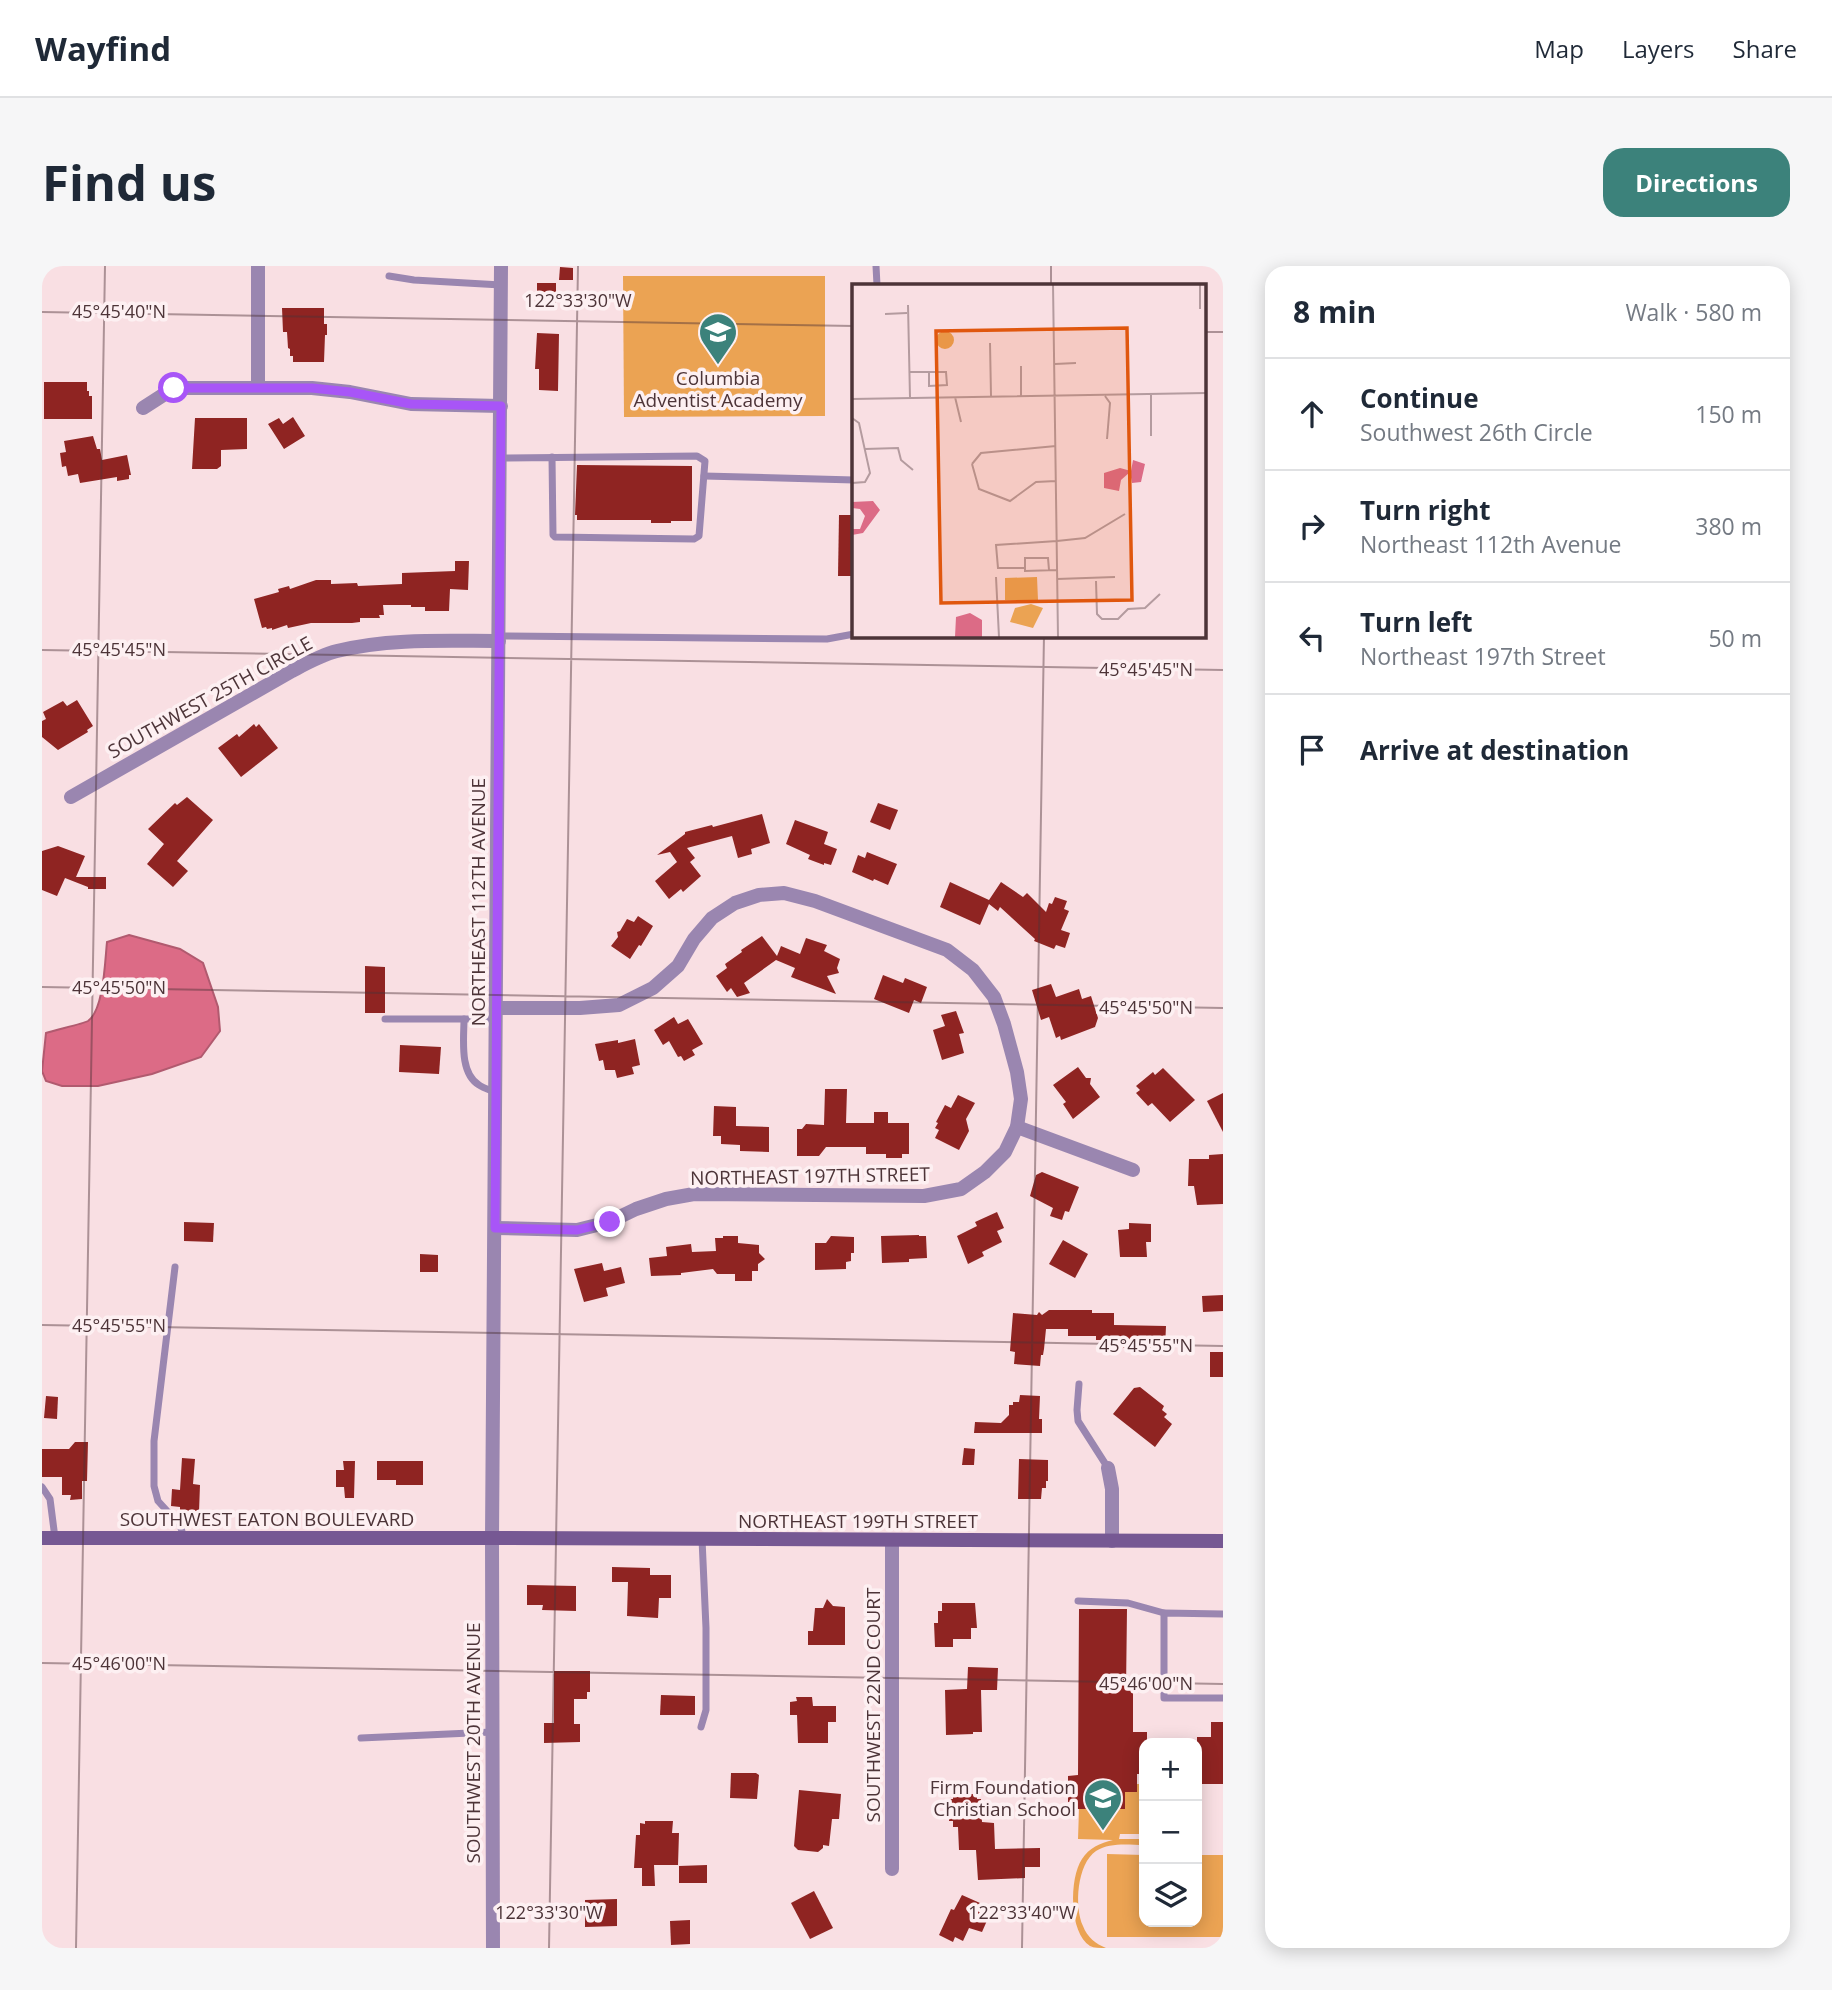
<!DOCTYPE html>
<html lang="en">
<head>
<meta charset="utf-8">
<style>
  :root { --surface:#fff; --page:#f6f6f7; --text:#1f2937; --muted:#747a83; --line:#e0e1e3; --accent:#3c827b }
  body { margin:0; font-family:"Open Sans",sans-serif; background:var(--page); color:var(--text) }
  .controls { position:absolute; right:21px; bottom:21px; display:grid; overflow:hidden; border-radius:14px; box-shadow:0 4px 18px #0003 }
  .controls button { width:63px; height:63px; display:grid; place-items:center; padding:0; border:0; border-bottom:2px solid var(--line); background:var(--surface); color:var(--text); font:35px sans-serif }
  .stop { position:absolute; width:21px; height:21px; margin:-16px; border:5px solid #a855f7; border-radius:50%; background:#fff }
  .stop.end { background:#a855f7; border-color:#fff; box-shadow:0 2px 7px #0008 }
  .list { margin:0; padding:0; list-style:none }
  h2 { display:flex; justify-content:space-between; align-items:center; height:91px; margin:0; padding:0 28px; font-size:30px }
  h2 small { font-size:23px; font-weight:400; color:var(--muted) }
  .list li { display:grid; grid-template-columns:46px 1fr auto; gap:21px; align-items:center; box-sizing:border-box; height:112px; padding:0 28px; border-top:2px solid var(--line) }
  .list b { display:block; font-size:26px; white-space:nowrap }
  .list p { margin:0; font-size:23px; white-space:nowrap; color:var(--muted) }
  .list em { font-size:23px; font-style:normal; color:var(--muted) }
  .icon { flex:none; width:38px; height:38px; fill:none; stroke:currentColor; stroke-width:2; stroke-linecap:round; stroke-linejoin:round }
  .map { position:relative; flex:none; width:1181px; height:1682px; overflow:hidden; border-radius:21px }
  header { display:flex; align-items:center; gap:42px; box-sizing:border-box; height:98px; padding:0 35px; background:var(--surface); border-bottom:2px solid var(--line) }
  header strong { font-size:33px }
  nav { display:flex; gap:38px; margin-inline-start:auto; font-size:24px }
  .intro { display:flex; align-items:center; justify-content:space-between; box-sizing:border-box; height:168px; padding:0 42px }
  h1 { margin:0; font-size:49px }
  .button { padding:18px 32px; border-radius:21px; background:var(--accent); color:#fff; font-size:24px; font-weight:700 }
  main { display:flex; gap:42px; padding:0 42px }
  aside { flex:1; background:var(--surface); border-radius:21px; box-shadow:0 4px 18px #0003 }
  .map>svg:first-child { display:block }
  .green { fill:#eba353 }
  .water { fill:#dc6b86; stroke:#b15a6f; stroke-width:2 }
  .building { fill:#8f2422 }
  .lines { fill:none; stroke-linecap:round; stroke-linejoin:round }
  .service { stroke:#9a86b0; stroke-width:7 }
  .minor { stroke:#9a86b0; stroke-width:14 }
  .tertiary { stroke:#9a86b0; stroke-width:14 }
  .secondary { stroke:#765893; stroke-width:14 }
  .route { stroke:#a855f7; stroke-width:9 }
  .ticks { fill:none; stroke:#4d3438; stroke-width:2; stroke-opacity:0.45 }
  .labels { text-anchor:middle; stroke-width:7; stroke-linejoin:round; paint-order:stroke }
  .poi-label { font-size:19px; fill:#4d3438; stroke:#fdf0f2 }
  .street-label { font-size:19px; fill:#4d3438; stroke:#fdf0f2 }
  .inset-road { fill:none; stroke:#b49b9f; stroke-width:2 }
  .view { fill:#e0570e; fill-opacity:0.15; stroke:#e0570e; stroke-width:3.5 }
  .inset-edge { fill:none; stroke:#4d3438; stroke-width:3.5 }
  .ticks-label { font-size:18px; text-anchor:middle; fill:#4d3438; stroke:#fdf0f2; stroke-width:7; stroke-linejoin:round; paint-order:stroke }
</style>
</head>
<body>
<header>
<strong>Wayfind</strong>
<nav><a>Map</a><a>Layers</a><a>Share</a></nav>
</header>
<div class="intro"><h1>Find us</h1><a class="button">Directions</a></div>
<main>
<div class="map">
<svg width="1181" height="1682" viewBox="0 0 1181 1682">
  <rect width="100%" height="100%" fill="#f9dfe3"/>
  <g class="green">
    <polygon points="581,10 783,10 783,150 582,151"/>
    <path d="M1095,1518H1102V1568H1078L1077,1573H1102V1579C1087,1579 1068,1576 1054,1585C1035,1598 1032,1641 1041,1660C1045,1671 1054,1678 1064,1682C1058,1682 1052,1682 1048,1680C1027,1667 1027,1612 1040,1593C1047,1582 1058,1577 1071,1574L1036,1573L1037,1543H1083V1526H1095Z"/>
    <polygon points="1065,1588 1102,1589 1102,1656 1155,1656 1155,1589 1181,1589 1181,1671 1065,1671"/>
  </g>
  <path class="water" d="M87,669L138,683L161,697L176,741L178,765L159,791L110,808L56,820H20L4,815L0,805L4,767C12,764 41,758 46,755C62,744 63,694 65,676Z"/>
  <g class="building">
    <polygon points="518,1 531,2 531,14 517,14"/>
    <rect x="495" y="17" width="19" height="23"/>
    <polygon points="240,42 282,42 282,58 285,58 285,69 283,69 282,96 251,96 251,90 248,90 248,83 246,82 245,66 241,66"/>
    <polygon points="495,67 517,68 516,125 497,124 497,103 493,103"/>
    <polygon points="2,116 45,116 45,125 47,125 47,130 50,130 50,153 2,153"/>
    <polygon points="251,151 263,170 242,183 226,158 237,152 241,158"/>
    <polygon points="153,152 205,152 205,183 179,184 179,200 175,203 150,203"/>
    <polygon points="51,170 55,183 58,183 60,194 85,189 89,209 87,209 87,213 75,215 75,211 38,217 36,208 26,210 24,200 20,201 18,187 24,186 22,175"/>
    <polygon points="535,199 650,200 650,255 629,255 629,257 609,257 609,254 535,254 535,249 533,249"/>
    <polygon points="797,249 812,249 812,310 796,310"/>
    <polygon points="413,295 427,295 426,324 408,323 407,345 383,345 383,341 369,341 369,339 341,339 342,349 337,349 338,352 318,352 318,356 310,357 269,357 246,362 245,359 230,364 230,362 225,363 224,361 220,362 212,333 237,326 236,323 247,320 248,323 274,314 289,314 289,318 315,317 316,320 360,318 360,307 413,305"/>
    <polygon points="35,434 51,460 45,464 46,466 16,484 0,471 0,455 4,453 1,446 21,435 25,440"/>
    <polygon points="212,458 214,461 217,458 236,482 199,511 176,482 195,468 197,471"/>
    <polygon points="145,531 171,554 135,595 146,605 131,621 105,598 122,578 106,563 133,537 135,539"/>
    <polygon points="836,537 856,544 848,564 828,556"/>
    <polygon points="720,548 728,577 709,583 710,588 696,592 690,570 645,582 653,592 648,596 659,610 641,626 639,623 627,633 613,615 635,596 628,586 615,589 643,568 643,566 670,559 671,561"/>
    <polygon points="753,554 786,566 782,578 795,583 789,599 782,597 782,599 766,593 768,589 744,578"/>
    <polygon points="16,580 43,590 34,611 64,611 64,623 46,623 46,621 23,612 15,630 0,624 0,585"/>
    <polygon points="825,586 855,598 846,619 832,613 831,615 810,606 816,589 823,592"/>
    <polygon points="908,616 947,634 959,616 981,631 985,627 1004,646 1007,637 1010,638 1013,631 1025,635 1022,643 1027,645 1019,664 1028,667 1023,682 1014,679 1012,683 992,675 993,673 958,641 956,645 947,638 938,659 898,641"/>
    <polygon points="596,650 611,660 599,680 597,679 588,693 569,680 576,671 575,666 578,665 585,653 592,656"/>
    <polygon points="720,670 735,690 739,680 758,688 764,672 785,679 782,685 798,693 795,702 797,707 785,710 794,728 749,711 753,702 734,694 702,717 708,727 695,731 689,722 685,726 674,710 685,702 683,698 700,686 699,684"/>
    <polygon points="323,700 343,701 343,747 323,747"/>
    <polygon points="841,709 861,717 863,712 885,721 879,737 872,734 867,747 832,733"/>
    <polygon points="1009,718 1014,731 1037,723 1040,733 1049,730 1056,752 1053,761 1019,774 1018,770 1014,772 1007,751 999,754 990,724"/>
    <polygon points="914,745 922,767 917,768 922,787 900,794 891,764 903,760 899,749"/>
    <polygon points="632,751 636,758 646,753 661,778 650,784 653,789 642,795 639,790 636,791 627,775 621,779 612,764"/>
    <polygon points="593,773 598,799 590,801 592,808 575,812 573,804 563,804 561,794 557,795 553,778 576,774 576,777"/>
    <polygon points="358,779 399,781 397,808 357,806"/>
    <polygon points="1036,801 1044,812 1049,812 1048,818 1058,831 1031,853 1021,838 1024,836 1011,819"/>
    <polygon points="1121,802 1153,834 1128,856 1110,837 1106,840 1094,827 1098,824 1094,820 1111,806 1113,809"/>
    <polygon points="783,823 805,823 804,857 832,857 832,846 846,846 846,857 867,857 867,888 860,888 860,892 844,892 844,888 824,888 824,881 784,881 777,890 755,890 755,863 760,863 764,858 782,859"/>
    <polygon points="1181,827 1181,866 1165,835"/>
    <polygon points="916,829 933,837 924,853 927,865 917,884 893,872 897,864 893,862 896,857 894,856 903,839 909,842"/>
    <polygon points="672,840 694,841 694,860 727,861 727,886 698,885 698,879 679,878 679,870 671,870"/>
    <polygon points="1181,888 1181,938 1155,939 1152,920 1146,920 1147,893 1167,893 1167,889"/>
    <polygon points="1000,906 1037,921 1027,946 1023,945 1020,954 1008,950 1011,942 988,930 994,909"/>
    <polygon points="955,946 962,962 955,965 960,976 940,986 942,990 926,998 915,970 935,960 933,956"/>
    <polygon points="142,956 172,957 171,976 142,975"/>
    <polygon points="1087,957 1109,958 1109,976 1104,976 1105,991 1078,991 1076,964 1087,963"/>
    <polygon points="877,969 877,970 884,970 885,992 867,993 867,996 840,997 839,970"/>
    <polygon points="681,970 696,970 696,977 717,979 717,987 723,993 716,998 716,1005 710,1005 710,1015 693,1015 693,1008 675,1008 671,1003 639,1007 639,1009 609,1010 607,992 625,990 624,981 649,978 650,986 674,985 673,972 681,972"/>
    <polygon points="789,970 812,971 812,987 809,987 809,995 804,996 804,1003 773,1004 773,977 784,977"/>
    <polygon points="1021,974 1046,988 1033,1012 1007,998"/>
    <polygon points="378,988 396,989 396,1006 378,1006"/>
    <polygon points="560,997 562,1005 579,1001 583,1017 564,1022 566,1030 542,1036 532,1003"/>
    <polygon points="1181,1029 1181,1045 1161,1046 1160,1030"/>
    <polygon points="1007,1044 1050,1044 1050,1047 1072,1047 1072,1059 1124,1060 1123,1082 1115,1082 1115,1084 1092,1084 1092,1082 1081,1082 1082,1074 1054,1074 1054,1070 1026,1070 1026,1063 1004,1063 1002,1083 1001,1089 999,1089 998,1100 972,1098 973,1086 968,1085 971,1047 995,1049 997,1046 1000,1049"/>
    <rect x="1168" y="1086" width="13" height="25"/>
    <polygon points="1098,1121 1122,1140 1120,1144 1125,1148 1122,1151 1130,1158 1113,1181 1071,1148 1092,1122"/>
    <polygon points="978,1129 998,1130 997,1153 1000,1153 1000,1167 932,1167 933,1156 959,1157 967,1149 967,1139 971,1139 971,1136 977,1136"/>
    <polygon points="4,1130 16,1131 15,1153 2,1152"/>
    <polygon points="33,1176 46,1176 45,1215 40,1215 40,1233 28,1234 29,1229 20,1229 20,1211 0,1211 0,1183 27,1183"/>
    <polygon points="922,1182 933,1183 932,1199 920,1199"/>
    <polygon points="140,1192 153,1193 151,1218 158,1219 157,1246 138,1244 138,1241 129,1240 130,1223 138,1224"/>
    <polygon points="977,1193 1006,1194 1006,1215 1004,1215 1004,1222 1000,1222 999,1233 976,1233"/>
    <polygon points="301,1195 313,1195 312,1232 303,1232 302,1221 294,1221 294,1204 302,1204"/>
    <polygon points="335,1195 381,1195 381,1219 354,1219 354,1214 335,1214"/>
    <polygon points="570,1301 608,1302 608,1309 629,1309 629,1332 617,1332 616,1352 585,1350 586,1316 570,1316"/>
    <polygon points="485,1319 534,1320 534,1345 500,1344 501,1339 485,1339"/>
    <polygon points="785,1333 791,1340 803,1341 803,1379 766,1379 766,1365 771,1365 773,1342 781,1342"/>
    <polygon points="900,1337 933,1337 935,1362 929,1362 929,1373 911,1373 911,1381 893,1381 892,1357 896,1357 896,1345 900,1345"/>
    <polygon points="1037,1343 1085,1343 1084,1424 1091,1424 1091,1466 1105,1466 1105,1477 1102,1477 1102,1508 1095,1508 1095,1526 1083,1526 1083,1543 1035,1543 1035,1535 1026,1536 1026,1510 1036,1509"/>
    <polygon points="926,1401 956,1402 955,1424 939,1424 940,1466 931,1466 931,1468 904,1469 903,1424 925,1423"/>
    <polygon points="512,1405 548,1405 548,1426 545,1426 545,1433 532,1433 532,1458 538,1458 538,1476 502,1477 502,1457 512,1457"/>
    <polygon points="619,1429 653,1430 653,1449 618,1449"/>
    <polygon points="754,1431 770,1431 771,1440 794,1440 794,1456 786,1456 786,1477 756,1477 755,1449 748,1449 748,1436 755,1435"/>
    <polygon points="1169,1456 1181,1456 1181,1518 1155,1518 1155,1471 1169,1471"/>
    <polygon points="689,1507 714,1507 717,1509 715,1533 688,1532"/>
    <polygon points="757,1524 799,1528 797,1553 790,1553 787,1580 781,1579 781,1582 776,1586 756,1584 752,1580"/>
    <polygon points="911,1528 935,1528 935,1533 939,1533 940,1556 952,1557 953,1583 998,1582 998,1601 983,1601 983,1612 936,1614 934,1584 917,1584 916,1561 911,1561 911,1555 907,1555 907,1533 911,1533"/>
    <polygon points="603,1555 631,1555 630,1567 637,1567 636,1599 612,1599 613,1620 600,1620 600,1602 592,1602 594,1569 598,1569 598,1557 603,1558"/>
    <polygon points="665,1599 665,1617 637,1617 637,1600"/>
    <polygon points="772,1625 791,1662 768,1673 749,1637"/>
    <polygon points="920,1629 947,1641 943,1648 947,1650 940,1666 927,1662 921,1675 913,1671 911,1676 897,1669 909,1643 912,1644"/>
    <polygon points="575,1633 575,1660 543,1661 543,1634"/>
    <polygon points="648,1654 648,1678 629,1679 628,1655"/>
  </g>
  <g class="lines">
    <g class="service">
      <polyline points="834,0 835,19"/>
      <polyline points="347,10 372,14 459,19"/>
      <polyline points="458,192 655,190 663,195 657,270 652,273 513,271 511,269 510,191"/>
      <polyline points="662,210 812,214"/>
      <polyline points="457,370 785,373 812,368"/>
      <polyline points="343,753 453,753"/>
      <path d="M422,753C422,772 417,807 437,819C441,822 448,824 453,826"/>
      <polyline points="133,1001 112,1175 112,1220 116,1235 138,1259 142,1272"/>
      <polyline points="1037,1118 1035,1144 1036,1155 1066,1202"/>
      <polyline points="0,1221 8,1233 13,1272"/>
      <polyline points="1036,1335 1086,1337 1122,1347"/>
      <polyline points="1181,1348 1122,1347 1122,1432 1181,1432"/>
      <polyline points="659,1461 664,1444 664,1362 660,1273"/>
      <polyline points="319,1472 450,1466"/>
    </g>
    <g class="minor">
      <polyline points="216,122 216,0"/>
      <polyline points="101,142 132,122 270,122 308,126 369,138 459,140"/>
      <path d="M29,531L250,405C265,397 279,389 295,385C347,372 404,375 457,375"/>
      <polyline points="975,861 1091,904"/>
      <polyline points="453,962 535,964 567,956 594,943 624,933 652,928 882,930 919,923 943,906 963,886 975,861 979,833 975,806 962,758 952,731 931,704 905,684 773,635 742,627 717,629 693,637 670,652 652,673 636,700 611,722 577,739 538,742 454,742"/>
      <polyline points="1066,1202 1070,1223 1070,1275"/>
      <polyline points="850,1274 850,1603"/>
    </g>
    <polyline class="tertiary" points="451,1682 450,1272 459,0"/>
    <polyline class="secondary" points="0,1272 450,1272 1181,1275"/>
  </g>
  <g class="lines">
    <polyline class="route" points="132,122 270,122 308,126 369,138 459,140 453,962 535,964 568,956"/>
  </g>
  <path class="ticks" d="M1009,19V0M0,46L812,60M1162,66H1181M0,384L1181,404M0,721L1181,742M0,1059L1181,1080M0,1397L1181,1418M34,1682L63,0M507,1682L536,0M980,1682L1002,369"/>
  <defs>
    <symbol id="school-pin" viewBox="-11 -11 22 30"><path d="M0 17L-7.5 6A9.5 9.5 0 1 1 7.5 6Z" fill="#3c827b" stroke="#fdf0f2"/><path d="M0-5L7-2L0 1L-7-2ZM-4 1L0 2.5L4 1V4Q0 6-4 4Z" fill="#fff"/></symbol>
  </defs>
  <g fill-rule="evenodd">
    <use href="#school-pin" x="654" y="44" width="44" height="60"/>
    <use href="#school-pin" x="1039" y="1510" width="44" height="60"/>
  </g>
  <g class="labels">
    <g class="poi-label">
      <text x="676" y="119">Columbia<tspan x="676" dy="22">Adventist Academy</tspan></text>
      <text x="1034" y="1528" text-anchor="end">Firm Foundation<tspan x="1034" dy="22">Christian School</tspan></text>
    </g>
    <g class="street-label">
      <text transform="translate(168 431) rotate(-29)" y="7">SOUTHWEST 25TH CIRCLE</text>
      <text transform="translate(436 636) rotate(-90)" y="7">NORTHEAST 112TH AVENUE</text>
      <text transform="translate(768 910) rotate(-1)" y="7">NORTHEAST 197TH STREET</text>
      <text x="225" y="1260">SOUTHWEST EATON BOULEVARD</text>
      <text x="816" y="1262">NORTHEAST 199TH STREET</text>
      <text transform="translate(831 1439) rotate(-90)" y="7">SOUTHWEST 22ND COURT</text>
      <text transform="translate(431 1477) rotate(-90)" y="7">SOUTHWEST 20TH AVENUE</text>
    </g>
  </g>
  <g transform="translate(810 18)">
    <rect width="354" height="354" fill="#f9dfe3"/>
    <path d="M84 56a9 9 0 1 1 18 0a9 9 0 1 1-18 0ZM185,293L186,316H153V294ZM179,320L191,324L181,344L158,338L163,324Z" fill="#eba353"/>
    <path d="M281,176L293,180L289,198L280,199L278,188L269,196L267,207L252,204V189L268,184L279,187ZM21,217L28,226L11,249L0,251V245H8L13,232L8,225L0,224V218ZM118,329L130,336V353H103L104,333Z" fill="#dc6b86"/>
    <path class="inset-road" d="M201,0L206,353M348,0V25M56,21L58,114M33,30L55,29M138,59L139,112M203,80L224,79M169,82V112M58,88H94L95,101L77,102V88M253,112L258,119L255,155M103,113L109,138M0,115L354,109M0,134L7,139L18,189L13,198L0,199M299,152V110M13,165L46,164L49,176L61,186M120,180L127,205L158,217L184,198L204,197M120,180L129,169L204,162M205,257L233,254L273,230M172,284H146L144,261L205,257M197,286L196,274H173V287L205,286M144,293L147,353M205,295L263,293M244,297L245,330L250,335H266L276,325L293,324L308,310"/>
    <path class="view" d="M275,44L280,316L89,319L84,47Z"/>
    <rect width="354" height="354" class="inset-edge"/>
  </g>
  <g class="ticks-label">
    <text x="536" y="41">122°33'30"W</text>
    <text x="77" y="52">45°45'40"N</text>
    <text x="77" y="390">45°45'45"N</text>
    <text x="1104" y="410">45°45'45"N</text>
    <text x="77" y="728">45°45'50"N</text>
    <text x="1104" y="748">45°45'50"N</text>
    <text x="77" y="1066">45°45'55"N</text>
    <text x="1104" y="1086">45°45'55"N</text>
    <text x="77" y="1404">45°46'00"N</text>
    <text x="1104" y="1424">45°46'00"N</text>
    <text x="507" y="1653">122°33'30"W</text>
    <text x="980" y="1653">122°33'40"W</text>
  </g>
</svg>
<div class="controls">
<button>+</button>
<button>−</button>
<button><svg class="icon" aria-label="layers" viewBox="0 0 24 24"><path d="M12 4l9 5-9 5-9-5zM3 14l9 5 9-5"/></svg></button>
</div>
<div class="stop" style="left:132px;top:122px"></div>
<div class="stop end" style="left:568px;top:956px"></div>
</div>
<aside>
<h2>8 min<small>Walk · 580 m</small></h2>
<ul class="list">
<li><svg class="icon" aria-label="ahead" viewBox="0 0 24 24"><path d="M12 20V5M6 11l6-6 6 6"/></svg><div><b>Continue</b><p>Southwest 26th Circle</p></div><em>150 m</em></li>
<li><svg class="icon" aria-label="right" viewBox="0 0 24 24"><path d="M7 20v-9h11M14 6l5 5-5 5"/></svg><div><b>Turn right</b><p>Northeast 112th Avenue</p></div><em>380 m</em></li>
<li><svg class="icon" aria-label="left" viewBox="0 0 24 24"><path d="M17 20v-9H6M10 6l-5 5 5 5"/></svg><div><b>Turn left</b><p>Northeast 197th Street</p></div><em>50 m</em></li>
<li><svg class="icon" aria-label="arrive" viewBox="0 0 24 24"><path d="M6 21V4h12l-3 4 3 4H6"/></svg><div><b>Arrive at destination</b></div></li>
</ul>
</aside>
</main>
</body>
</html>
